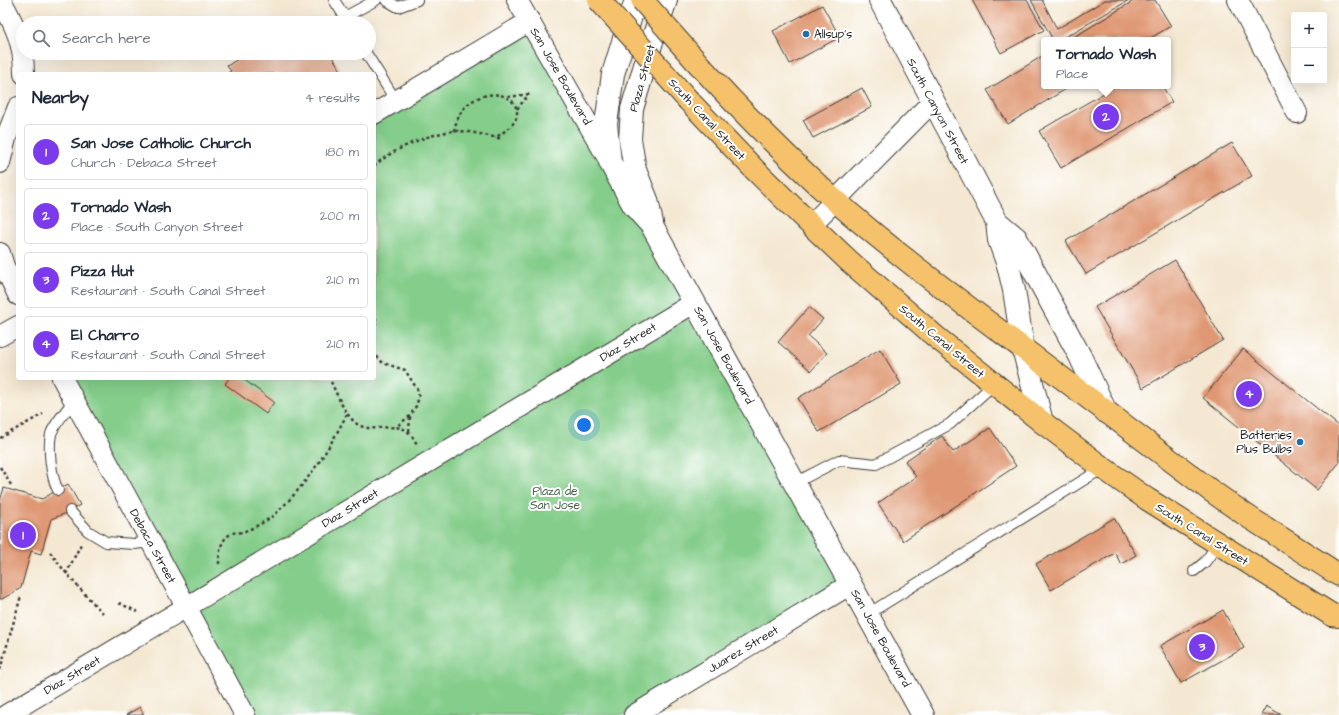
<!DOCTYPE html>
<html lang="en">
<head>
<meta charset="utf-8">
<style>
  :root { --surface:#fff; --page:#f6f6f7; --text:#1f2937; --muted:#747a83; --line:#e0e1e3; --accent:#7c3aed }
  body { margin:0; font-family:"Architects Daughter",sans-serif; background:var(--page); color:var(--text) }
  .controls { position:absolute; right:12px; top:12px; display:grid; overflow:hidden; border-radius:4px; box-shadow:0 4px 16px #0002 }
  .controls button { width:36px; height:36px; display:grid; place-items:center; padding:0; border:0; border-bottom:1px solid var(--line); background:var(--surface); color:var(--text); font:20px sans-serif }
  .you { position:absolute; left:584px; top:425px; width:14px; height:14px; margin:-10px; border:3px solid #fff; border-radius:50%; background:#1a73e8; box-shadow:0 0 0 6px #1a73e833 }
  .badge { display:grid; place-items:center; width:26px; height:26px; border-radius:50%; background:var(--accent); color:#fff; font-size:13px; font-weight:700 }
  .pin { position:absolute; translate:-50% -50%; border:2px solid #fff; box-shadow:0 1px 4px #0006 }
  .popup { position:absolute; left:1041px; top:37px; width:130px; height:52px; box-sizing:border-box; display:grid; place-content:center; border-radius:4px; background:var(--surface); filter:drop-shadow(0 1px 3px #0005); font-size:13px; white-space:nowrap; color:var(--muted) }
  .popup b { font-size:15px; color:var(--text) }
  .popup::after { content:''; position:absolute; left:50%; top:100%; margin-left:-8px; border:8px solid transparent; border-top-color:var(--surface) }
  .list { margin:0; padding:0; list-style:none }
  h2 { display:flex; justify-content:space-between; align-items:center; height:52px; margin:0; padding:0 16px; font-size:17px }
  h2 small { font-size:13px; font-weight:400; color:var(--muted) }
  .list li { display:grid; grid-template-columns:26px 1fr auto; gap:12px; align-items:center; box-sizing:border-box; height:56px; margin:0 8px 8px; padding:0 8px; border:1px solid var(--line); border-radius:4px }
  .list b { display:block; font-size:15px; white-space:nowrap }
  .list p { margin:0; font-size:13px; white-space:nowrap; color:var(--muted) }
  .list em { font-size:13px; font-style:normal; color:var(--muted) }
  .icon { flex:none; width:22px; height:22px; fill:none; stroke:currentColor; stroke-width:2; stroke-linecap:round; stroke-linejoin:round }
  .map { position:relative; flex:none; width:1339px; height:715px; overflow:hidden }
  .search { position:absolute; background:var(--surface); box-shadow:0 4px 16px #0002; left:16px; top:16px; width:360px; height:44px; display:flex; align-items:center; gap:10px; box-sizing:border-box; padding:0 14px; border-radius:22px; color:var(--muted); font-size:15px }
  .panel { position:absolute; background:var(--surface); box-shadow:0 4px 16px #0002; left:16px; top:72px; width:360px; height:308px; border-radius:4px }
  .map>svg:first-child { display:block }
  .green { fill:#84cd8a; stroke:#507453 }
  .building { fill:#df9873 }
  .lines { fill:none; stroke-linecap:round; stroke-linejoin:round }
  .service-casing { stroke:#3c3b37; stroke-width:12 }
  .minor-casing { stroke:#3c3b37; stroke-width:22 }
  .tertiary-casing { stroke:#3c3b37; stroke-width:24 }
  .trunk-casing { stroke:#3c3b37; stroke-width:24 }
  .path { stroke:#3c3b37; stroke-width:2.5; stroke-dasharray:3 3; stroke-linecap:butt }
  .service { stroke:#fff; stroke-width:10 }
  .minor { stroke:#fff; stroke-width:20 }
  .tertiary { stroke:#fff; stroke-width:22 }
  .trunk { stroke:#f5c16b; stroke-width:22 }
  .trunk-bridge-casing { stroke:#3c3b37; stroke-width:24; stroke-linecap:butt }
  .trunk-bridge { stroke:#f5c16b; stroke-width:22 }
  .poi-dot { fill:#1f6fb2; stroke:#fff; stroke-width:1.5 }
  .labels { text-anchor:middle; stroke-width:4; stroke-linejoin:round; paint-order:stroke }
  .poi-label { font-size:12px; fill:#1c1c1c; stroke:#fff; text-anchor:start }
  .street-label { font-size:12px; fill:#1c1c1c; stroke:#fff }
  .park-label { font-size:12px; fill:#466348; stroke:#fff }
</style>
</head>
<body>
<div class="map">
<svg width="1339" height="715" viewBox="0 0 1339 715">
  <rect width="100%" height="100%" fill="#fff"/>
  <filter id="ink" filterUnits="userSpaceOnUse"><feTurbulence type="fractalNoise" baseFrequency=".025" numOctaves="2"/><feDisplacementMap in="SourceGraphic" scale="8" xChannelSelector="R" yChannelSelector="G"/><feConvolveMatrix kernelMatrix="1 2 1 2 8 2 1 2 1" color-interpolation-filters="sRGB"/></filter>
  <filter id="wash" filterUnits="userSpaceOnUse"><feTurbulence type="fractalNoise" baseFrequency=".012" numOctaves="4" result="noise"/><feDisplacementMap in="SourceGraphic" scale="16" xChannelSelector="R" yChannelSelector="G"/><feGaussianBlur stdDeviation="0.9" result="paint"/><feColorMatrix in="noise" values="0 0 0 0 0 0 0 0 0 0 0 0 0 0 0 0 0 1.4 0 .05"/><feComposite in="paint" operator="in"/></filter>
  <g filter="url(#wash)">
    <rect width="100%" height="100%" fill="#f4e8d2"/>
    <polygon class="green" points="530,21 851,584 634,715 245,715 62,378 374,378 374,114"/>
    <g id="blocks">
      <g class="building">
        <polygon points="972,0 1027,0 1044,30 1001,53"/>
        <polygon points="1031,0 1042,0 1057,29 1105,0 1129,0 1060,40 1053,40"/>
        <polygon points="1135,0 1155,0 1171,26 1147,40 1069,40"/>
        <polygon points="822,5 840,37 790,64 773,31"/>
        <polygon points="247,53 330,53 343,74 226,74 231,71 227,66"/>
        <polygon points="1044,55 1044,86 1071,86 1008,124 987,90"/>
        <polygon points="1116,86 1162,86 1172,102 1061,168 1039,131"/>
        <polygon points="862,88 872,107 813,138 803,120"/>
        <polygon points="1232,143 1252,176 1086,274 1066,241"/>
        <polygon points="1175,260 1223,340 1143,388 1095,307"/>
        <polygon points="809,307 823,319 808,336 827,353 811,371 778,342"/>
        <polygon points="880,349 901,384 819,432 798,398"/>
        <polygon points="1243,349 1339,426 1339,463 1317,490 1203,398"/>
        <polygon points="229,378 242,378 274,402 266,414 225,384"/>
        <polygon points="990,428 1016,466 903,541 878,503 916,477 905,461 942,436 953,452"/>
        <polygon points="68,484 80,505 64,514 51,519 41,554 31,551 21,588 2,599 0,599 0,501 4,488 42,499"/>
        <polygon points="1114,518 1136,555 1121,564 1115,553 1051,590 1036,564"/>
        <polygon points="1223,610 1244,648 1181,683 1160,646"/>
        <polygon points="1266,706 1282,715 1261,715"/>
        <polygon points="140,707 144,715 126,715"/>
      </g>
    </g>
  </g>
  <g filter="url(#ink)">
    <use href="#blocks" fill-opacity="0" stroke="#3c3b37" stroke-width="1"/>
    <g class="lines">
      <defs>
        <g id="service">
          <polyline points="334,0 348,22"/>
          <polyline points="386,0 398,7 417,0"/>
          <polyline points="345,17 376,0"/>
          <polyline points="366,53 396,101"/>
          <polyline points="795,483 839,460 876,464 950,424 994,384"/>
          <path d="M58,490C51,477 48,449 51,434C54,424 68,409 74,400"/>
          <polyline points="70,511 88,531 106,542 134,544 151,542"/>
          <polyline points="1194,571 1205,562 1218,544"/>
          <polyline points="868,614 1103,468"/>
        </g>
        <g id="minor">
          <path d="M1,0C15,26 24,43 24,74"/>
          <polyline points="517,0 610,162"/>
          <polyline points="1238,0 1297,113"/>
          <polyline points="374,114 530,21"/>
          <polyline points="0,163 6,138 18,107"/>
          <polyline points="811,225 933,101"/>
          <polyline points="0,253 4,266 18,295"/>
          <polyline points="0,336 18,326"/>
          <polyline points="62,378 245,715"/>
          <polyline points="6,715 694,303"/>
          <polyline points="634,715 851,584"/>
        </g>
        <g id="tertiary">
          <polyline points="636,0 613,74 606,124 610,162 634,206 652,226 923,715"/>
          <polyline points="880,0 997,222 1016,238 1080,356 1106,412"/>
          <polyline points="997,222 999,240 1008,265 1014,290 1023,348 1042,422"/>
          <polyline points="652,223 647,200 635,170 630,139 632,109 653,38 666,0"/>
        </g>
        <g id="trunk">
          <path d="M695,60C735,105 777,147 821,188C884,245 953,296 1021,347C1084,395 1147,443 1210,490L1250,518L1339,575"/>
          <polyline points="689,101 755,170 811,225 849,261 936,337 1042,422 1103,468 1147,499 1332,615 1339,616"/>
        </g>
      </defs>
      <use href="#service" class="service-casing"/>
      <use href="#minor" class="minor-casing"/>
      <use href="#tertiary" class="tertiary-casing"/>
      <use href="#trunk" class="trunk-casing"/>
      <g class="path">
        <polyline points="508,97 530,94"/>
        <polyline points="517,109 529,94"/>
        <path d="M454,131C456,122 459,113 466,106C478,94 504,88 515,105C517,109 518,115 516,119C512,127 502,133 495,138"/>
        <path d="M374,166C393,149 428,134 453,131C465,130 489,136 502,139"/>
        <polyline points="374,320 376,319 374,337"/>
        <polyline points="374,351 376,356 383,363 405,370 417,389 419,397 416,406 410,416 397,426"/>
        <path d="M331,382C338,396 344,414 357,424C373,435 398,419 410,434C413,437 415,441 417,444"/>
        <polyline points="409,432 410,417"/>
        <polyline points="0,438 43,414"/>
        <polyline points="0,467 11,485"/>
        <path d="M50,552C66,574 84,594 103,613"/>
        <path d="M219,564C219,553 220,538 233,533C235,532 239,533 242,532C252,529 265,522 274,515C305,487 328,451 347,414"/>
        <polyline points="66,574 81,544"/>
        <polyline points="119,603 138,612"/>
        <polyline points="0,670 21,596"/>
      </g>
      <use href="#service" class="service"/>
      <use href="#minor" class="minor"/>
      <use href="#tertiary" class="tertiary"/>
      <use href="#trunk" class="trunk"/>
      <defs>
        <g id="trunk-bridge">
          <polyline points="599,0 689,101"/>
          <polyline points="642,0 695,60"/>
        </g>
      </defs>
      <use href="#trunk-bridge" class="trunk-bridge-casing"/>
      <use href="#trunk-bridge" class="trunk-bridge"/>
    </g>
  </g>
  <g class="poi-dot">
    <circle cx="806" cy="34" r="4"/>
    <circle cx="1300" cy="442" r="4"/>
  </g>
  <g class="labels">
    <g class="poi-label">
      <text x="814" y="38">Allsup's</text>
      <text x="1292" y="439" text-anchor="end">Batteries<tspan x="1292" dy="14">Plus Bulbs</tspan></text>
    </g>
    <g class="street-label">
      <text transform="translate(561 76) rotate(60)" y="4">San Jose Boulevard</text>
      <text transform="translate(642 78) rotate(-75)" y="4">Plaza Street</text>
      <text transform="translate(938 111) rotate(62)" y="4">South Canyon Street</text>
      <text transform="translate(707 119) rotate(47)" y="4">South Canal Street</text>
      <text transform="translate(942 341) rotate(40)" y="4">South Canal Street</text>
      <text transform="translate(628 342) rotate(-31)" y="4">Diaz Street</text>
      <text transform="translate(724 355) rotate(61)" y="4">San Jose Boulevard</text>
      <text transform="translate(350 508) rotate(-31)" y="4">Diaz Street</text>
      <text transform="translate(1202 534) rotate(32)" y="4">South Canal Street</text>
      <text transform="translate(153 546) rotate(61)" y="4">Debaca Street</text>
      <text transform="translate(881 638) rotate(61)" y="4">San Jose Boulevard</text>
      <text transform="translate(743 649) rotate(-31)" y="4">Juarez Street</text>
      <text transform="translate(72 675) rotate(-31)" y="4">Diaz Street</text>
    </g>
    <g class="park-label">
      <text x="555" y="495">Plaza de<tspan x="555" dy="14">San Jose</tspan></text>
    </g>
  </g>
</svg>
<div class="controls">
<button>+</button>
<button>−</button>
</div>
<div class="you"></div>
<div class="pin badge" style="left:23px;top:535px">1</div>
<div class="pin badge" style="left:1106px;top:117px">2</div>
<div class="popup"><b>Tornado Wash</b>Place</div>
<div class="pin badge" style="left:1202px;top:647px">3</div>
<div class="pin badge" style="left:1249px;top:394px">4</div>
<div class="search"><svg class="icon" aria-label="search" viewBox="0 0 24 24"><circle cx="10" cy="10" r="6"/><path d="M15 15l6 6"/></svg>Search here</div>
<section class="panel">
<h2>Nearby<small>4 results</small></h2>
<ul class="list">
<li><span class="badge">1</span><div><b>San Jose Catholic Church</b><p>Church · Debaca Street</p></div><em>180 m</em></li>
<li><span class="badge">2</span><div><b>Tornado Wash</b><p>Place · South Canyon Street</p></div><em>200 m</em></li>
<li><span class="badge">3</span><div><b>Pizza Hut</b><p>Restaurant · South Canal Street</p></div><em>210 m</em></li>
<li><span class="badge">4</span><div><b>El Charro</b><p>Restaurant · South Canal Street</p></div><em>210 m</em></li>
</ul>
</section>
</div>
</body>
</html>
